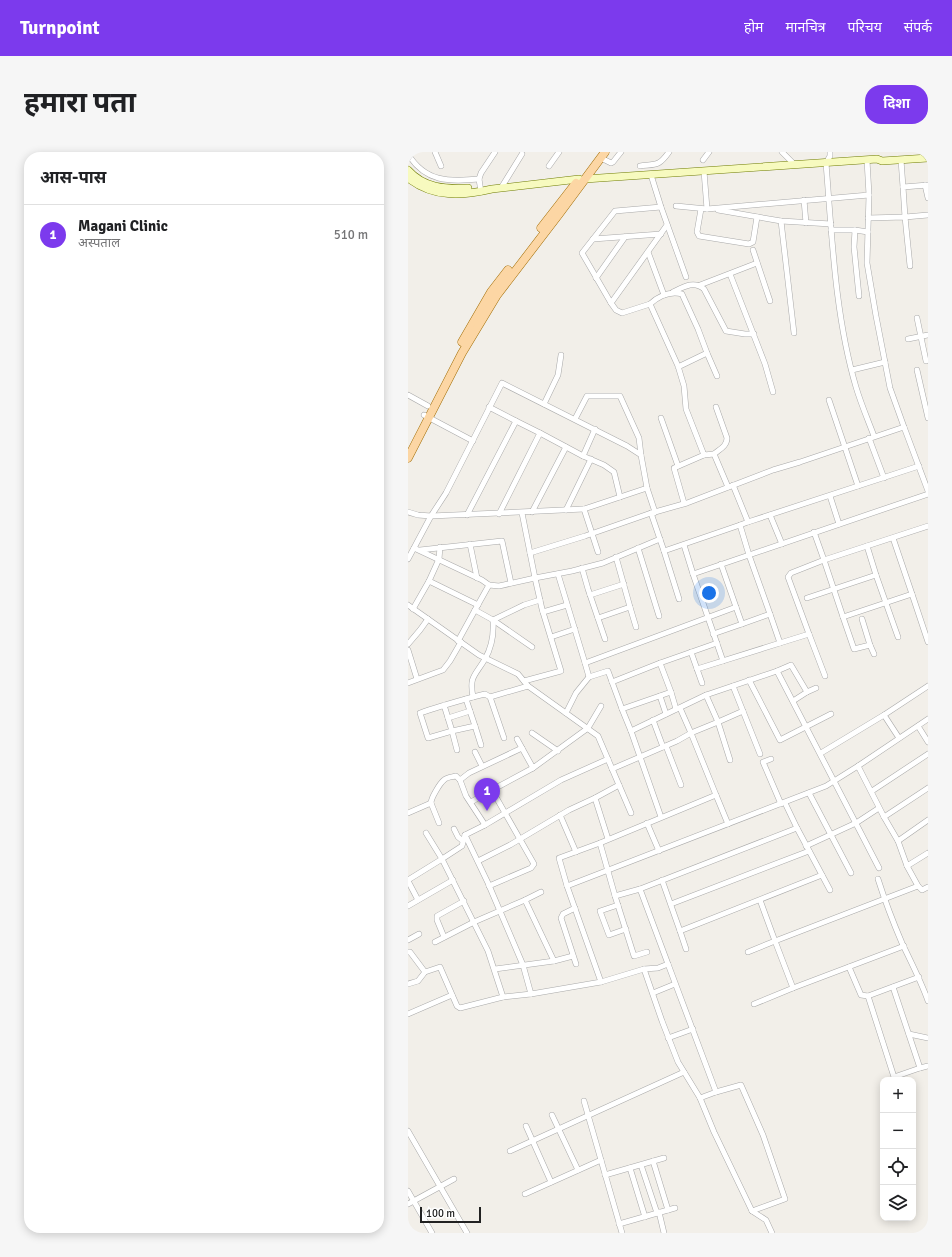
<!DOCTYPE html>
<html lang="hi">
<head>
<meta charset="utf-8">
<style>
  :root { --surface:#fff; --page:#f6f6f6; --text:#202124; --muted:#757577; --line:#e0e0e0; --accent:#7c3aed }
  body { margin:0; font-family:Signika,"Noto Sans Devanagari",sans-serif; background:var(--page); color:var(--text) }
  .controls { position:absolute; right:12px; bottom:12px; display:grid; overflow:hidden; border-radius:8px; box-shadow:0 2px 10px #0003 }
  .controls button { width:36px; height:36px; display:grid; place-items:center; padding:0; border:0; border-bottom:1px solid var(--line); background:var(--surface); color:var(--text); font:20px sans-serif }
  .scale { position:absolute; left:12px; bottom:10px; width:61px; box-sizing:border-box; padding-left:4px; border:2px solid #222; border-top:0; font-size:11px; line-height:14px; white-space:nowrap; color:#222; -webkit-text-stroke:3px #fff; paint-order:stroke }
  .you { position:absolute; left:301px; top:441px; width:14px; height:14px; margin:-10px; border:3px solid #fff; border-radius:50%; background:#1a73e8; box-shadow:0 0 0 6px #1a73e833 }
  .badge { display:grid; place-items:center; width:26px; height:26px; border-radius:50%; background:var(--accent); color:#fff; font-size:13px; font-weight:700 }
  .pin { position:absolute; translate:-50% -33px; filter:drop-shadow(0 1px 2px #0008) }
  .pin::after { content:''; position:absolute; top:21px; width:14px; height:12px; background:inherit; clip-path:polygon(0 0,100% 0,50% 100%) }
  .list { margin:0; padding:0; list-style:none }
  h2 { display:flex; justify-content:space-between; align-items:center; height:52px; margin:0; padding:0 16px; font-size:17px }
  h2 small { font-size:13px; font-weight:400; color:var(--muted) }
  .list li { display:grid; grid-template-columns:26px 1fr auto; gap:12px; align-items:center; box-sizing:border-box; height:60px; padding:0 16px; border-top:1px solid var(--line) }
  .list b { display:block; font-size:15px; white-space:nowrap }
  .list p { margin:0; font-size:13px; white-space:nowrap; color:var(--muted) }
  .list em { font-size:13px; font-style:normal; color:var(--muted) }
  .icon { flex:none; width:22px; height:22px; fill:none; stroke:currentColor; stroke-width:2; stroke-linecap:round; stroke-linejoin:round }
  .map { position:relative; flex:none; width:520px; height:1081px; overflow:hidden; border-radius:16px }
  header { display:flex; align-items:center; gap:24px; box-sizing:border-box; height:56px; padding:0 20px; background:var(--accent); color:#fff }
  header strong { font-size:19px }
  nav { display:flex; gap:22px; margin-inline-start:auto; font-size:14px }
  .intro { display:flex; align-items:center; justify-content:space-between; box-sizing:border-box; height:96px; padding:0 24px }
  h1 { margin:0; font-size:28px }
  .button { padding:10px 18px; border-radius:16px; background:var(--accent); color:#fff; font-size:14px; font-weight:700 }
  main { display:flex; gap:24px; padding:0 24px }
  aside { flex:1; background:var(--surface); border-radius:16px; box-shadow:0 2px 10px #0003 }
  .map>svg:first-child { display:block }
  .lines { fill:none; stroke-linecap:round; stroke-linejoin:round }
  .minor-casing { stroke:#a9a9a9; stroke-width:6 }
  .secondary-casing { stroke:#707d05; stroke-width:8 }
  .primary-casing { stroke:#a06b00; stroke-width:9 }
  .minor { stroke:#fff; stroke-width:5 }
  .secondary { stroke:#f7fabf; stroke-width:7 }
  .primary { stroke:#fcd6a4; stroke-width:8 }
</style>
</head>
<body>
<header>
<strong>Turnpoint</strong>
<nav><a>होम</a><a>मानचित्र</a><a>परिचय</a><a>संपर्क</a></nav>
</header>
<div class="intro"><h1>हमारा पता</h1><a class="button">दिशा</a></div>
<main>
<aside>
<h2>आस-पास<small></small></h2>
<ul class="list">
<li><span class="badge">1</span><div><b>Magani Clinic</b><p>अस्पताल</p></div><em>510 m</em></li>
</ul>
</aside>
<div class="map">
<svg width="520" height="1081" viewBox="0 0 520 1081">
  <rect width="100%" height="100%" fill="#f2efe9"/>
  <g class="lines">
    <defs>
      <g id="minor">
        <polyline points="27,0 33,14"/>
        <polyline points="374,0 386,12"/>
        <path d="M422,0V4L418,11C424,85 427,164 448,235C453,252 460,268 466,284"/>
        <path d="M0,2C17,30 41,30 71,27"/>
        <polyline points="193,6 203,11 205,10 213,0"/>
        <polyline points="295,8 301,0"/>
        <polyline points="493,8 495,35"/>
        <polyline points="141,14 151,0"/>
        <path d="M232,14C249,12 251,14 261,0"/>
        <polyline points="296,19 299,57"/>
        <polyline points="243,23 253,55 278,125"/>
        <polyline points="517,33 520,46"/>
        <polyline points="520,33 495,35 497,65 520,63"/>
        <polyline points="93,36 114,2"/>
        <polyline points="73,40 71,27 73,21 87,0"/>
        <polyline points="461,43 459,111 468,164 482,236 496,275"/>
        <polyline points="396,48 398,71"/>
        <polyline points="268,54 299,57 461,43 459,8"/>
        <polyline points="253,55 207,59 174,101 203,151 259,73"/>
        <polyline points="293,57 289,80 291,84 341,92 345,90 349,65"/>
        <polyline points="310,58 373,69 423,72"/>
        <polyline points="460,66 497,65 502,114"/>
        <polyline points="373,69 386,181"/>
        <polyline points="423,78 447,78 460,80"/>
        <polyline points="447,78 446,95 451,144"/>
        <polyline points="185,87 253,82"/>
        <polyline points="345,98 362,149"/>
        <polyline points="240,100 256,143"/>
        <polyline points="322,122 357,212 365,240"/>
        <polyline points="188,126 217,85"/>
        <polyline points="292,133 349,111"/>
        <path d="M265,140C275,135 286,128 296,137L318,179L337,182H346"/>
        <polyline points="203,151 208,158 214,161 242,152"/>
        <polyline points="509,166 518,209"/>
        <polyline points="500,187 520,183"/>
        <polyline points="299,201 309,224"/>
        <path d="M270,215L299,201L290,177L274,142C262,139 251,144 242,152L270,214L276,234L278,257L296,303L306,302L320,335"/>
        <polyline points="444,218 477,210"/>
        <polyline points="509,218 520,266"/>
        <polyline points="0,243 20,254"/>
        <polyline points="421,248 450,334"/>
        <polyline points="136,252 150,223 153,203"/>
        <polyline points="16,263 65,289"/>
        <polyline points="253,266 270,314"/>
        <polyline points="167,267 179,244 212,244 231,286 233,303"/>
        <polyline points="132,281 175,304 187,277"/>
        <polyline points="461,286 476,326"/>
        <path d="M306,302C312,297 319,294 319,286L308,255"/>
        <polyline points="175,304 196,313 206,320 212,345"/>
        <polyline points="325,333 340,370 332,373 341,403 520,342"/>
        <polyline points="422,344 431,372"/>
        <polyline points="276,351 266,316 296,303"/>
        <polyline points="176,357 190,400"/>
        <polyline points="158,358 183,307"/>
        <polyline points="0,360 10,363 23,364 0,407"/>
        <polyline points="124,360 158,295"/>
        <polyline points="114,361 122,401 177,384 243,361"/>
        <polyline points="246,361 243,361 256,399 332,373"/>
        <polyline points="91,362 132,281 108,269"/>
        <polyline points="59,363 108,269 81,255"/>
        <polyline points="362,363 374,392"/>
        <polyline points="23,364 176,357 239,336 247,360 279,351 365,318 392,310 496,275 520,339"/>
        <polyline points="23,364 38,341 94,231 219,294 233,303 239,336"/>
        <polyline points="340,370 511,314"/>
        <polyline points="520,374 416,408 435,465 504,442 520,490"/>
        <polyline points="485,386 504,442"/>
        <polyline points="62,392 69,426"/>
        <polyline points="276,393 285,422"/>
        <polyline points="6,396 74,428 81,433"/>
        <polyline points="230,396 251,464"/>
        <polyline points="12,398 94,389 103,431"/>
        <polyline points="256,399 271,447"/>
        <polyline points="122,401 127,426 164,419 195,411 252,387"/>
        <polyline points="208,405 222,455"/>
        <polyline points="174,416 180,437 197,487"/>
        <polyline points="150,422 177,511"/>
        <polyline points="468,423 490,485"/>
        <polyline points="21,429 31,407 32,395"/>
        <polyline points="182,443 216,432"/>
        <polyline points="399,446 468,423 459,394"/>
        <polyline points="0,453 71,503 110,522 120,534 190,584 211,633 187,646 200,687"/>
        <polyline points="5,457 21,429 70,453"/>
        <polyline points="67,458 81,433 91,434 127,426 134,457 153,519 116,529"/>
        <polyline points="135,460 159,453"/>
        <polyline points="362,462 372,491 401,482 380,425 383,421 416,408 406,380"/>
        <polyline points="435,465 446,497 462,493 454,467"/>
        <polyline points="190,466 222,455 228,475"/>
        <polyline points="305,482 334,472"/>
        <polyline points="401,482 417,524"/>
        <polyline points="143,485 167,477"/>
        <polyline points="50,489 67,458 85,468 124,495"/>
        <polyline points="0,492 12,478 20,467"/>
        <polyline points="462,493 466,502"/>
        <polyline points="0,498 9,527"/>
        <polyline points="283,500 294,531"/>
        <polyline points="315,509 285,422 341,403 362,462 334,472 328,455"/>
        <polyline points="289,517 372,491"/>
        <polyline points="369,519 383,513 399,540 385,549"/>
        <polyline points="181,525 177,511 328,455 313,412"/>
        <polyline points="341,528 372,588 423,562"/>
        <polyline points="204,530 252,511"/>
        <polyline points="0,531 35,518 42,509 53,490"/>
        <polyline points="325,534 352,602"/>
        <polyline points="263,540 252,511 309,491"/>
        <polyline points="399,540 408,536"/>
        <polyline points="252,544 258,562"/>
        <path d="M82,545L77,542L65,545C61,524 67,524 77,507C84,495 86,482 85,468L116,453L132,448"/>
        <path d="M36,553L44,579L20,586L12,561C29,555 47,550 65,545"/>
        <polyline points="158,561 168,541 181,525 200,519 214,557"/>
        <polyline points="40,566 62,559"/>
        <polyline points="245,568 255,595"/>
        <polyline points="67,574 73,593"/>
        <polyline points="510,574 520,590"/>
        <polyline points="223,579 214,557 263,540 268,557"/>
        <polyline points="124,581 150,599"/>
        <polyline points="96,586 82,545 120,534"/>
        <polyline points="491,586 476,563 520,534"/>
        <polyline points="109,587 125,616 180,576 193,554"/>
        <polyline points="258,594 273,633"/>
        <polyline points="49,598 44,579 67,574 58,547"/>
        <polyline points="67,600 74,614"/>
        <polyline points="413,601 476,563"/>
        <polyline points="363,607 355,610 373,652"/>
        <polyline points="322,608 310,570 335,559"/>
        <polyline points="450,614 520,567"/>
        <polyline points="204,617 269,589 283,581 272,556"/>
        <polyline points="52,628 61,621 114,596"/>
        <polyline points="211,633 223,661"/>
        <polyline points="464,639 520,602"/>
        <polyline points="401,641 443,721"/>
        <polyline points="308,643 320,672"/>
        <polyline points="63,650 84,638"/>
        <path d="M23,651C23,646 32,631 36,628C39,625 44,625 48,624L52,628L58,644L77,673"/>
        <polyline points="0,661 23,651 31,671"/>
        <polyline points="152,663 168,700"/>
        <polyline points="253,665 223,579 298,543"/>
        <polyline points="476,665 490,689 499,714 520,701"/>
        <polyline points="239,671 251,699"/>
        <polyline points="389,676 422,738"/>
        <polyline points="46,677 50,685 55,689"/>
        <polyline points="57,683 54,694 34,707 80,799 95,845"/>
        <polyline points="490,689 520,668"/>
        <polyline points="398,694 448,671 471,656"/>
        <polyline points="70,709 102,693 161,658 187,646"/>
        <polyline points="499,714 510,734 514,738 520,735"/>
        <path d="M470,727C477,749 485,770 494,791C503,810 513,829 520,849"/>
        <polyline points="0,728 34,707 18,681"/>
        <polyline points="254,728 272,779 414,723"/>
        <polyline points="0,729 10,748"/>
        <polyline points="81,734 123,716 126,712 84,638 125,616"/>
        <polyline points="159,734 151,706 192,691"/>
        <polyline points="232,737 389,676 377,651"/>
        <polyline points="207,744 226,804 239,800"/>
        <polyline points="117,748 133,740"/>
        <polyline points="352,748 367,789 510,734"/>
        <polyline points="263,752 401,699"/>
        <polyline points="210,753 192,759 201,783 218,777"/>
        <polyline points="0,754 45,728"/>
        <polyline points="167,756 155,762 153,766 168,812"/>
        <polyline points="272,779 278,797"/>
        <polyline points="36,785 29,768 29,764 56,749"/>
        <polyline points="0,788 11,782"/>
        <polyline points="27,790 66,770 117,748 146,809 87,817"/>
        <polyline points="0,800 2,800 17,820 32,815 49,854 52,856 95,845 123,842 193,830 159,734 418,634 450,614 476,665 520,636"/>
        <polyline points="340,800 367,789 385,836 346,852"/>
        <polyline points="146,809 165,804"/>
        <polyline points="441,815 453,843 460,844 511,825"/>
        <polyline points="236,817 254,869 270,910 292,946 306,980 344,1059 377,1047 355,983 333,933 308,940 260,812"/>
        <polyline points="193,830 236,817 250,816 260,812 232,737 207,744 192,691 308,643 283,581 310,570 298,543 369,519 471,716"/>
        <polyline points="0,832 10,829 17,820"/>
        <polyline points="385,836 496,794"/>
        <polyline points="245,841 267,832"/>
        <polyline points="123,842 115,813 80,731 57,683 77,673 153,628 200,607"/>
        <polyline points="460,844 486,925 512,916 485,835"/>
        <polyline points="0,862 44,843"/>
        <polyline points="501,882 520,886"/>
        <polyline points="260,886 285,877"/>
        <polyline points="512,916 520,914"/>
        <polyline points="292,946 308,940"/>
        <polyline points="176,949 214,1081"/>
        <polyline points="144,963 170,1018"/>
        <polyline points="118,974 143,1030"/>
        <polyline points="0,979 59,1081"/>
        <polyline points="102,999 276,920"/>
        <polyline points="245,1009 260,1058"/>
        <polyline points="233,1013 249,1061"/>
        <polyline points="222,1016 237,1065"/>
        <polyline points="197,1023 256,1006"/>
        <polyline points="0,1039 24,1081"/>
        <polyline points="117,1042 193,1008"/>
        <polyline points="0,1052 46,1027"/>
        <polyline points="344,1059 358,1068 364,1081"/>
        <polyline points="251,1060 256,1081"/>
        <polyline points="211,1072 267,1056"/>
      </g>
      <g id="secondary">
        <path d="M0,18C16,36 37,37 60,36"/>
        <path d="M0,26C25,46 54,44 84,37L171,27"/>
        <polyline points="177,27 469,7 474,9 520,6"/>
      </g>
      <g id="primary">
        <polyline points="133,76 168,31"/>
        <polyline points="54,190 83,140 100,118"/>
        <polyline points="0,306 54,201 89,143 151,62 197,0"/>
      </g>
    </defs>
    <use href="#minor" class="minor-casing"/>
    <use href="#secondary" class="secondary-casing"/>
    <use href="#primary" class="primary-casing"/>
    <use href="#minor" class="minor"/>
    <use href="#secondary" class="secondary"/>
    <use href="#primary" class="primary"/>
  </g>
</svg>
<div class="controls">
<button>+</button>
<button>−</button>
<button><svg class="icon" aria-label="locate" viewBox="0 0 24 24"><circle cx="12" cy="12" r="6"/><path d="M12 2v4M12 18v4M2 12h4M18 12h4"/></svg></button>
<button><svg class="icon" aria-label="layers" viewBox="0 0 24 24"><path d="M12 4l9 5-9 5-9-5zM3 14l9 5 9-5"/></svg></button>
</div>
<div class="scale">100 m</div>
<div class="you"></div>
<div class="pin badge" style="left:79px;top:659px">1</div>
</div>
</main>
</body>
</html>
